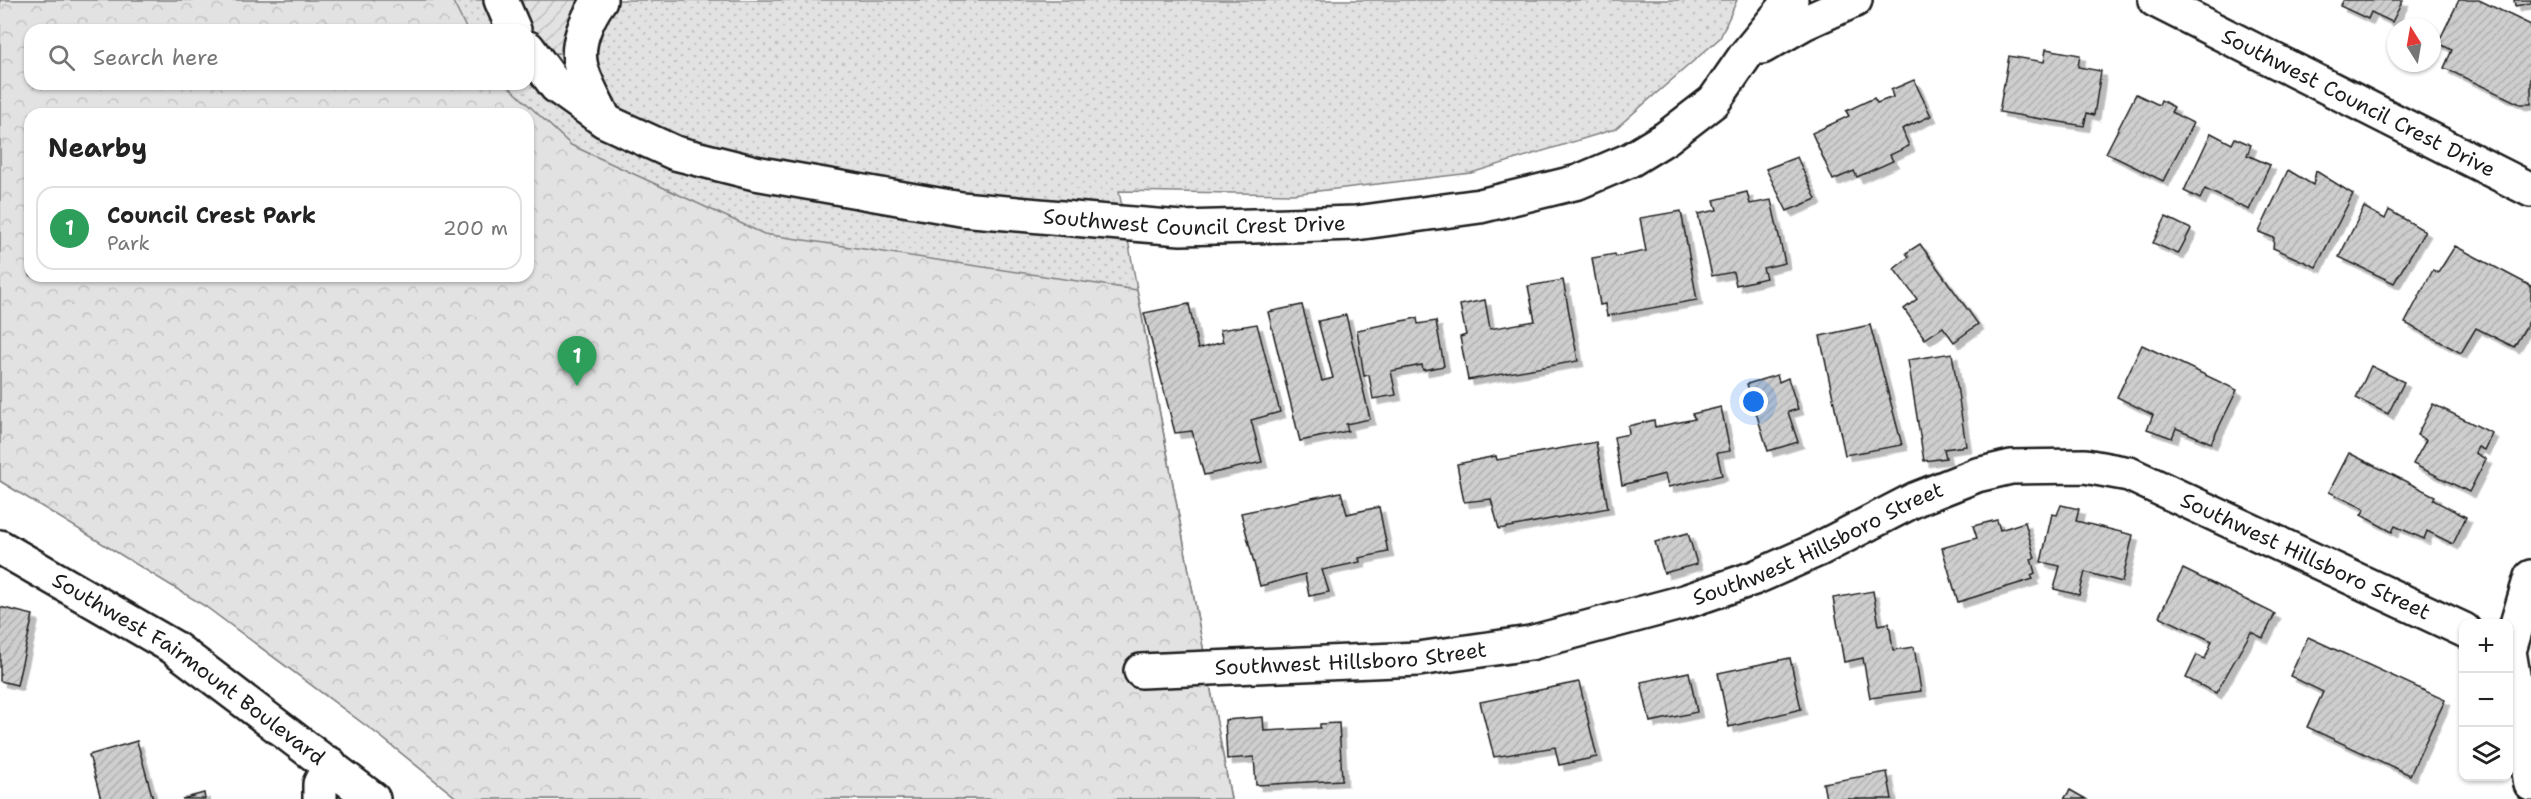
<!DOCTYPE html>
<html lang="en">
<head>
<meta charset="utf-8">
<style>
  :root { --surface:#fff; --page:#f6f6f6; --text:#222; --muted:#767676; --line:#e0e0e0; --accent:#7c3aed }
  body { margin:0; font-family:"Shantell Sans",sans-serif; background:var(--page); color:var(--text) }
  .controls { position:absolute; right:18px; bottom:18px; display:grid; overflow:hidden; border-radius:12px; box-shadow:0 2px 4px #0004 }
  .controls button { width:54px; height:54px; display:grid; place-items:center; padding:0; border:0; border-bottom:2px solid var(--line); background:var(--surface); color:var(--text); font:30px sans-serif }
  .compass { position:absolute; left:2387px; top:18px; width:54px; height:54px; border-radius:50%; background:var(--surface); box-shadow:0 2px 4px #0004; rotate:349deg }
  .you { position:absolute; left:1754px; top:402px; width:21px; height:21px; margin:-15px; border:4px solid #fff; border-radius:50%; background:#1a73e8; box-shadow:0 0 0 9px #1a73e833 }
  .badge { display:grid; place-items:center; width:39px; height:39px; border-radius:50%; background:var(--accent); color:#fff; font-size:20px; font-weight:700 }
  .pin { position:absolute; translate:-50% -50px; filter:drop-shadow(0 2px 3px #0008) }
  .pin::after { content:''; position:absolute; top:32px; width:21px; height:18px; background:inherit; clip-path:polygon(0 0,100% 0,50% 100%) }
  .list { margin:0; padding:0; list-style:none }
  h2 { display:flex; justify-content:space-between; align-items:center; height:78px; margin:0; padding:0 24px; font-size:26px }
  h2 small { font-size:20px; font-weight:400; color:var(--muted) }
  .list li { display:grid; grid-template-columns:39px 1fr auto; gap:18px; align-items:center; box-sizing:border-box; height:84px; margin:0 12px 12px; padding:0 12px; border:2px solid var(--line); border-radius:18px }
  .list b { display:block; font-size:22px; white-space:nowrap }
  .list p { margin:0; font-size:20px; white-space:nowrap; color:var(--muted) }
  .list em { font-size:20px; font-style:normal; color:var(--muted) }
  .icon { flex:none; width:33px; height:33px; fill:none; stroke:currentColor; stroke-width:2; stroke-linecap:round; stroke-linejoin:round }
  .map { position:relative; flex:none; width:2531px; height:799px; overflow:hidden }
  .search { position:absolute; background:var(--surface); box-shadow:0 2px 4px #0004; left:24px; top:24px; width:510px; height:66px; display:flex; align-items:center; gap:15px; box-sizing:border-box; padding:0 21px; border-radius:18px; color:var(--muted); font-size:22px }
  .panel { position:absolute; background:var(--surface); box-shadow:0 2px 4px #0004; left:24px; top:108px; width:510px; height:174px; border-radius:18px }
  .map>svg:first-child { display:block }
  .grass { fill:url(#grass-dots); stroke:#7f7f7f; stroke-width:1.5; fill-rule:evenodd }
  .forest { fill:url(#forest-crowns); stroke:#7f7f7f; stroke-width:1.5; fill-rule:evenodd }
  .garden { fill:url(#garden-furrows); stroke:#7f7f7f; stroke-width:1.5 }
  .building { fill:url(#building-hatch); stroke:#1c1c1c; stroke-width:1.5; filter:url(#shadow) }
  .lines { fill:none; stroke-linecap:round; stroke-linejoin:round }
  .minor-casing { stroke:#1c1c1c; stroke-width:38 }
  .tertiary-casing { stroke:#1c1c1c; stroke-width:38 }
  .minor { stroke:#fff; stroke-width:33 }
  .tertiary { stroke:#fff; stroke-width:33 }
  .labels { text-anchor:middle; stroke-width:4.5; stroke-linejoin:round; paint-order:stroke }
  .street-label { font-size:21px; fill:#1c1c1c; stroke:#fff }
</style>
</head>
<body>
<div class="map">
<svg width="2531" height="799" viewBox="0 0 2531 799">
  <defs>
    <pattern id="grass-dots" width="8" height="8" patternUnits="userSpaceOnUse" patternTransform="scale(1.5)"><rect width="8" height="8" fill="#e2e2e2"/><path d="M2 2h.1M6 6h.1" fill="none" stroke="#c1c1c1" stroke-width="1.8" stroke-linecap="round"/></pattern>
    <pattern id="forest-crowns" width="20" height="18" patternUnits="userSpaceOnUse" patternTransform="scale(1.5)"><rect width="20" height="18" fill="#e2e2e2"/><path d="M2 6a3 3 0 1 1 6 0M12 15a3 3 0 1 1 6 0" fill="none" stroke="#c1c1c1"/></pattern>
    <pattern id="garden-furrows" width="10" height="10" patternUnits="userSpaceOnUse" patternTransform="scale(1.5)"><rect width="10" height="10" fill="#e2e2e2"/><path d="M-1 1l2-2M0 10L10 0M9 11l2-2" fill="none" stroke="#c1c1c1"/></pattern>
    <pattern id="building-hatch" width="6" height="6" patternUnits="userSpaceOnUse" patternTransform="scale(1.5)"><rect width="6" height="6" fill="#cecece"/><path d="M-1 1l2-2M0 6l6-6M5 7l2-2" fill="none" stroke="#b0b0b0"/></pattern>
    <filter id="shadow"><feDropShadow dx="5.5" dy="5.5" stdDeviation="0" flood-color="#0004"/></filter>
  </defs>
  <rect width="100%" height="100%" fill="#fff"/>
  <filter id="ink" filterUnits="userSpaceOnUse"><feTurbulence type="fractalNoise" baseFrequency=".0167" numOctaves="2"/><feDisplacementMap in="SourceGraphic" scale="12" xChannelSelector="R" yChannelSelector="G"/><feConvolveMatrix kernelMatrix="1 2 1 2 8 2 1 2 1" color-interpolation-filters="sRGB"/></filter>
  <g filter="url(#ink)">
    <path class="grass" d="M0,0H1737L1720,38L1615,129L1471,173L1293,194L1119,191L1231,799H458L380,736L205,606L0,481ZM30,30H528V84H30ZM30,114H528V276H30Z"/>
    <path class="forest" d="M0,0H452L467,30H30V84H506L571,145L764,234L1137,290L1231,799H458L380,736L205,606L0,481ZM30,114H528V276H30Z"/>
    <polygon class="garden" points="517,0 590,0 569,48 561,53 551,53 539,40"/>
    <g class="building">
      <polygon points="2343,0 2403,0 2392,22 2371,12 2368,19 2340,6"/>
      <polygon points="2459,0 2479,0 2531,25 2531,104 2520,104 2444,68 2452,50 2438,43"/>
      <polygon points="2514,0 2531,0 2531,3 2515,6"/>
      <polygon points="2046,49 2080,55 2078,67 2101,71 2094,115 2087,113 2084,126 1999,112 2009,56 2044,62"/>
      <polygon points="1914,80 1931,116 1902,129 1909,146 1890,155 1893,161 1857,177 1854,171 1833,180 1812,133 1849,116 1846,111 1874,98 1877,103 1893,97 1891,90"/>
      <polygon points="2136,94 2159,105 2161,100 2174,107 2171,112 2193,123 2163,181 2106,153"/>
      <polygon points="2211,133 2232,144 2235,138 2251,145 2247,155 2270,165 2249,210 2205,189 2200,199 2184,191"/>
      <polygon points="1797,157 1816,199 1787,211 1766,169"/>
      <polygon points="2288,170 2313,185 2316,171 2353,194 2316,267 2273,248 2274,238 2259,232"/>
      <polygon points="1747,192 1750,204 1771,200 1785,263 1763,268 1766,278 1736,285 1733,272 1712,276 1698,214 1717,210 1714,200"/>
      <polygon points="2364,207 2385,219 2389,210 2425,231 2394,283 2339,257"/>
      <polygon points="1681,211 1697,300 1607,316 1605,304 1600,305 1592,258 1615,254 1616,257 1646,251 1640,218"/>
      <polygon points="2166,217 2191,229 2178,254 2153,243"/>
      <polygon points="1920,244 1978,324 1954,342 1943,327 1925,339 1904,309 1917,299 1894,269 1909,257 1906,253"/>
      <polygon points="2455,246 2531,286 2531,318 2514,347 2476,328 2461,353 2405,323 2433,270 2438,273"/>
      <polygon points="1563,280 1578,361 1468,380 1460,337 1466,335 1460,305 1485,300 1490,329 1535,321 1528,286"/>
      <polygon points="1189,304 1198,349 1223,342 1220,330 1257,324 1280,412 1251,420 1262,462 1204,475 1192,431 1175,433 1144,313"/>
      <polygon points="1302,305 1322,381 1333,378 1318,321 1346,315 1370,419 1346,424 1348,431 1300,441 1268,312"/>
      <polygon points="1417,318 1418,324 1436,321 1444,366 1423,370 1422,365 1391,371 1396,395 1373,399 1369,375 1364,376 1357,330"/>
      <polygon points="1870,325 1902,445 1845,455 1820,336"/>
      <polygon points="2142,345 2237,390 2211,443 2176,428 2172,438 2147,429 2153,415 2117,397"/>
      <polygon points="1952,353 1966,446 1944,449 1946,458 1924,461 1908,360"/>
      <polygon points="2371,366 2404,382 2388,414 2356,398"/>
      <polygon points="1777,375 1779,382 1788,378 1798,409 1788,412 1798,442 1768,451 1747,384"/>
      <polygon points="2433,404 2492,433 2484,450 2478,447 2475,453 2486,459 2469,492 2413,464 2426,440 2417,435"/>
      <polygon points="1721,407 1730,451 1717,453 1722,475 1668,487 1665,474 1622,485 1614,437 1629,434 1628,426 1654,420 1655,427 1695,419 1692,414"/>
      <polygon points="1596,442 1608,508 1499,529 1491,499 1464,502 1457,464 1496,456 1497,460"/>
      <polygon points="2349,453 2435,496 2433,500 2466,517 2453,544 2427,531 2424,539 2395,526 2392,532 2361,515 2365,509 2329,492"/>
      <polygon points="1341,492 1347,514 1379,507 1388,552 1359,558 1360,562 1322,570 1329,592 1309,596 1305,574 1260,586 1241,513"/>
      <polygon points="2061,505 2079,509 2076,521 2133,535 2122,582 2085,572 2079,595 2054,589 2060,566 2041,562 2052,514 2057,515"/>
      <polygon points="1997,520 2000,530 2025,522 2035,558 2031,559 2035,573 2031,575 2033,579 1958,602 1942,548 1977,538 1973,526"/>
      <polygon points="1688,533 1697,564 1664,573 1655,542"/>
      <polygon points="2183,569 2275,614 2263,638 2251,632 2216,693 2186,678 2197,655 2205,659 2212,641 2159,616"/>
      <polygon points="1873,591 1879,625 1889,623 1893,650 1914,647 1921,691 1870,698 1863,658 1844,662 1833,598"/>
      <polygon points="0,607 33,615 17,685 0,681"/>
      <polygon points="2308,637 2445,700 2410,775 2307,727 2323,692 2290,676"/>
      <polygon points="1790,658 1801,709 1729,727 1718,673"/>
      <polygon points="1689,672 1697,712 1650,722 1641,682"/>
      <polygon points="1579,682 1597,757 1559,765 1555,747 1494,757 1480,702"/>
      <polygon points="1263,717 1264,731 1320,728 1320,724 1339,723 1342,780 1256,785 1254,757 1227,759 1225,720"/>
      <polygon points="137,741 153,799 101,799 89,755"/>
      <polygon points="1887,772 1892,799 1826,799 1823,783"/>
      <polygon points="2070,790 2086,799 2064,799"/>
      <polygon points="204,793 205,799 182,799"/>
    </g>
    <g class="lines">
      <defs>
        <g id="minor">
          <polyline points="501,0 514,30"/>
          <path d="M600,0C587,18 575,44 581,67C585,84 597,103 604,119"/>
          <polyline points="1762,47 1804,23 1855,0"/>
          <path id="s1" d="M528,48L556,86L605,121L675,153L755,173L961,209L1096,221L1181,228L1356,223L1480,206L1578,182L1630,160L1666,138L1714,101L1745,56L1791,0"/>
          <polyline points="2531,577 2509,651 2531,784"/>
          <path id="s2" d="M1141,671L1418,659L1530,643L1684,602L1754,578L1817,550L1916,499L1977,475L2011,467L2085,466L2129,474L2464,630"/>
          <polyline points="320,799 320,784 330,764"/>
        </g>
        <g id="tertiary">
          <path id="s3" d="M2155,0L2531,190"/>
          <path id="s4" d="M0,547L173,647L373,799"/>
        </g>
      </defs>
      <use href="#minor" class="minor-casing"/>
      <use href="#tertiary" class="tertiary-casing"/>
      <use href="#minor" class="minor"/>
      <use href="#tertiary" class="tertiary"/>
    </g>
  </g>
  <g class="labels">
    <g class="street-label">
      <text dy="7" stroke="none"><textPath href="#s3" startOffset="228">Southwest Council Crest Drive</textPath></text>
      <text dy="7" stroke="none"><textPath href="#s1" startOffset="710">Southwest Council Crest Drive</textPath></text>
      <text dy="7" stroke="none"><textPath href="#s2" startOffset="696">Southwest Hillsboro Street</textPath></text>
      <text dy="7" stroke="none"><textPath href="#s2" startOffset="1218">Southwest Hillsboro Street</textPath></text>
      <text dy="7" stroke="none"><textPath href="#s2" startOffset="210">Southwest Hillsboro Street</textPath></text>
      <text dy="7" stroke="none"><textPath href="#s4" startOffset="225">Southwest Fairmount Boulevard</textPath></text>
    </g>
  </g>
</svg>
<div class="controls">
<button>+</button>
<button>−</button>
<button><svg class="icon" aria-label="layers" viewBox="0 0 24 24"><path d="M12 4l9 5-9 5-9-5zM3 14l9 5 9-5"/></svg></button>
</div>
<svg class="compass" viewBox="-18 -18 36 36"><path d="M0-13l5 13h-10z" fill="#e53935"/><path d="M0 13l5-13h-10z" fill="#767676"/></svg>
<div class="you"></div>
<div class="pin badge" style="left:577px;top:386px;background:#2e9e5b">1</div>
<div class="search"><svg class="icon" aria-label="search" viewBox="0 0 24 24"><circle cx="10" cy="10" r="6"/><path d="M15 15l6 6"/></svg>Search here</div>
<section class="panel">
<h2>Nearby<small></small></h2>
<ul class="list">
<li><span class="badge" style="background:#2e9e5b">1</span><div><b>Council Crest Park</b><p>Park</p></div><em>200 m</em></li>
</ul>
</section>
</div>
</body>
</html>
